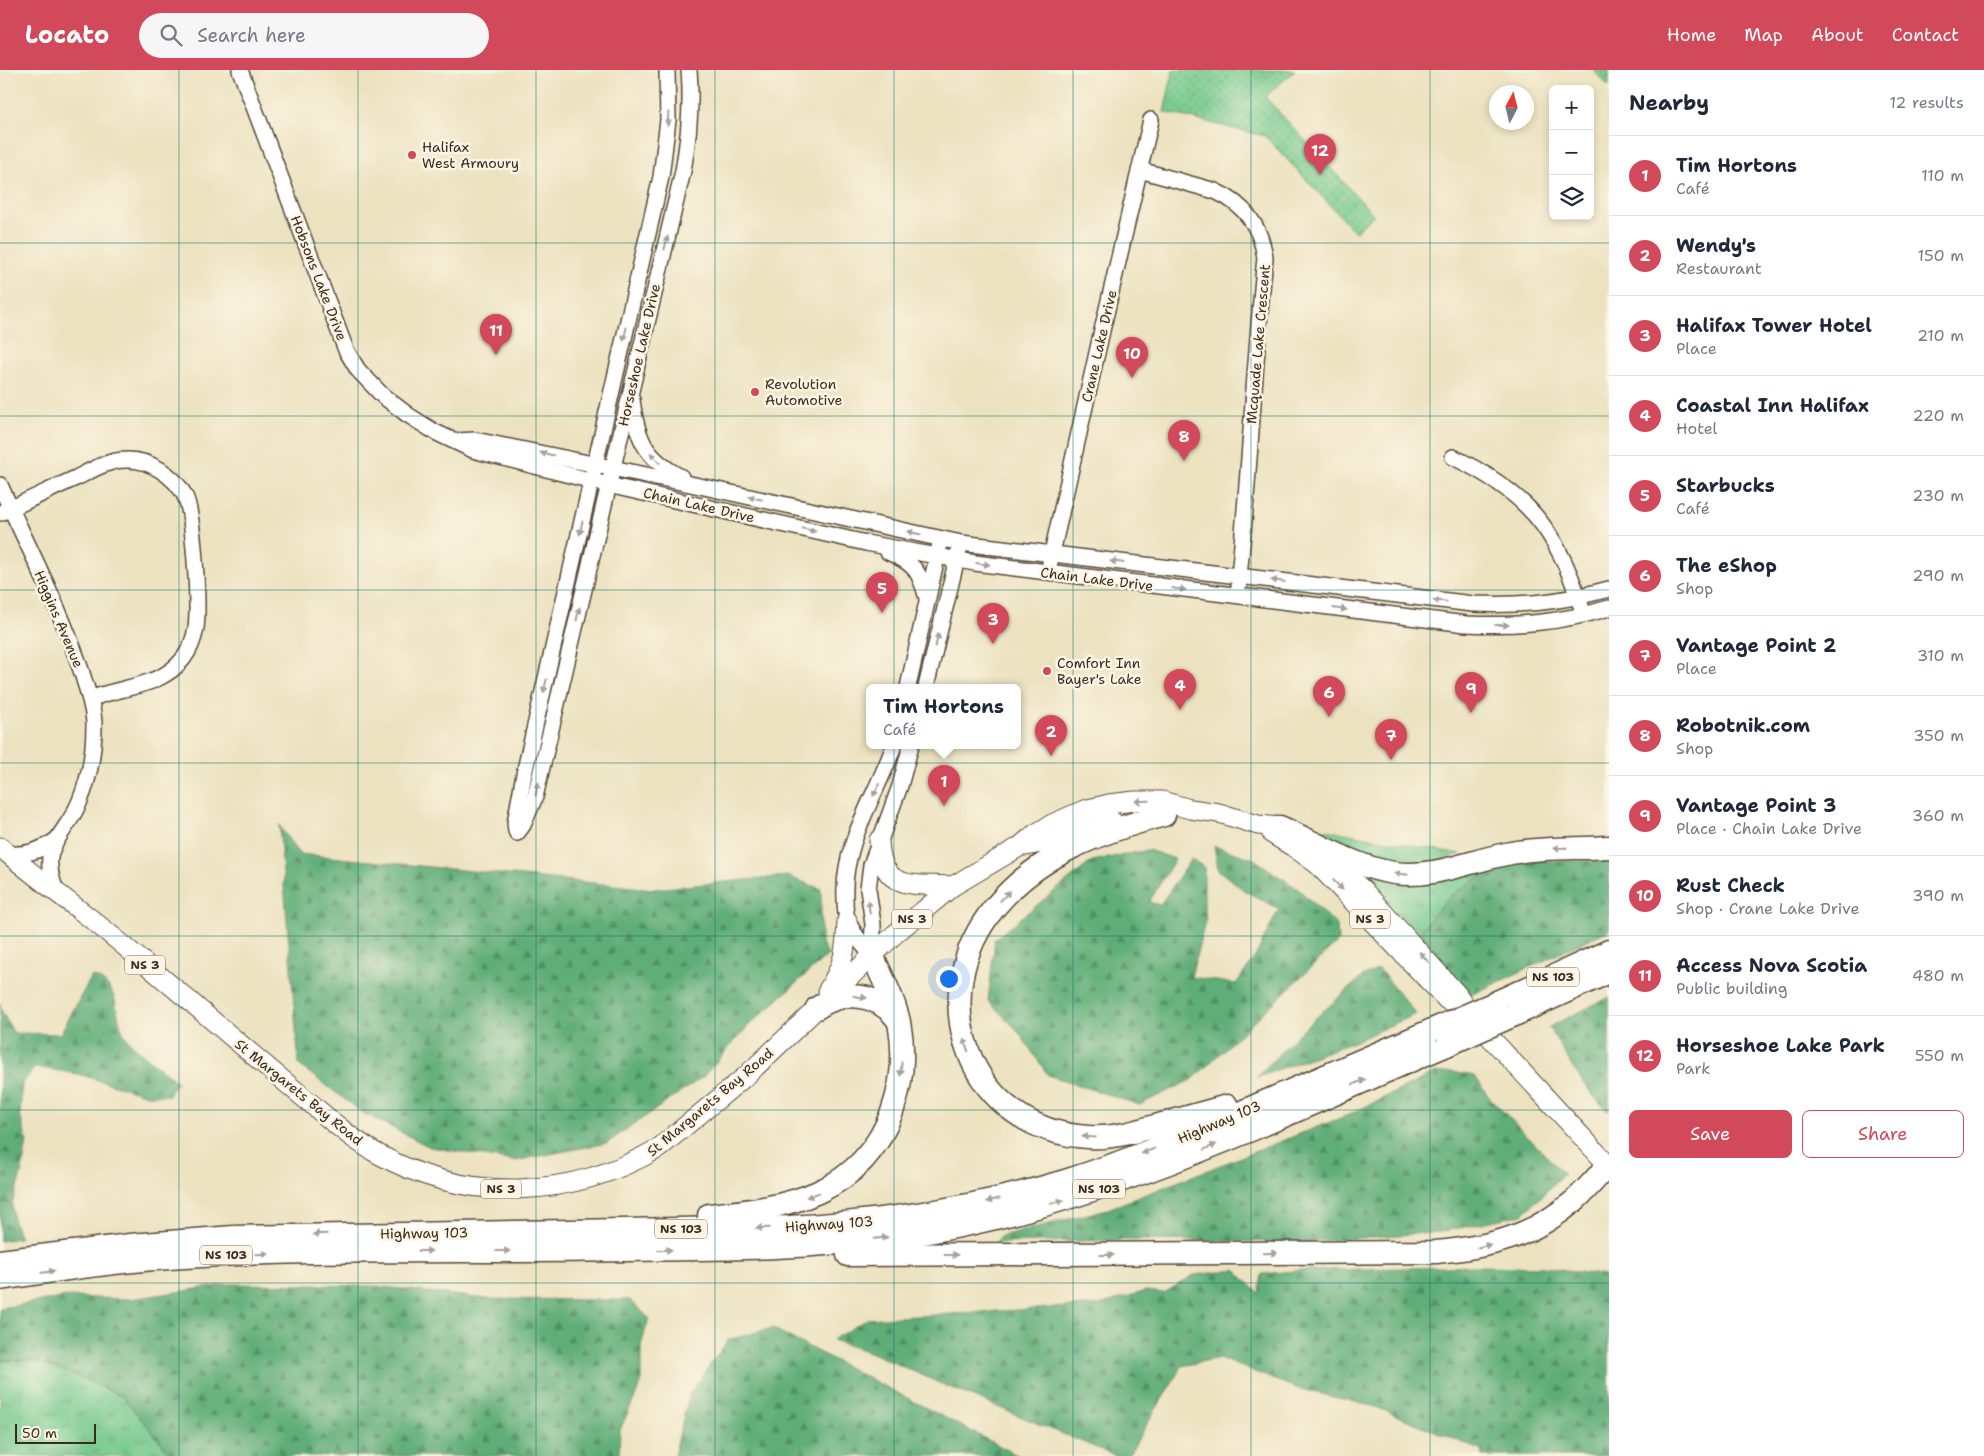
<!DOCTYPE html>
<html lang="en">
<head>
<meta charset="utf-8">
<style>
  :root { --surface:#fff; --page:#f6f6f7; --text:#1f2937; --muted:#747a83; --line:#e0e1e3; --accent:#d1495b }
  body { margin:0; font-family:"Shantell Sans",sans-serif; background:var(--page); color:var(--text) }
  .controls { position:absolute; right:15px; top:15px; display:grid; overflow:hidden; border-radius:8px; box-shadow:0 2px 8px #0003 }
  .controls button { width:45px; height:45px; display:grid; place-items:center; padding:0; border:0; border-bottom:1px solid var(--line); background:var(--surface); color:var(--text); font:25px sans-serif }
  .compass { position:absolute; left:1489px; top:15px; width:45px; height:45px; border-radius:50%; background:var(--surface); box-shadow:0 2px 8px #0003; rotate:7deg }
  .scale { position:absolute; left:15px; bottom:12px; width:81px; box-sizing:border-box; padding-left:5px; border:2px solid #3b2a1e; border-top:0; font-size:14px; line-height:18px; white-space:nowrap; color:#3b2a1e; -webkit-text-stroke:4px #fcf5e5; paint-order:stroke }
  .you { position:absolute; left:948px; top:908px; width:18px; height:18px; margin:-12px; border:4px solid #fff; border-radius:50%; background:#1a73e8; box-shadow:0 0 0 8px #1a73e833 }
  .badge { display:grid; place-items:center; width:32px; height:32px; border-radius:50%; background:var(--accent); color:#fff; font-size:16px; font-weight:700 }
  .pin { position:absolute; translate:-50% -41px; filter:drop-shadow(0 1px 2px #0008) }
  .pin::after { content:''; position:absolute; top:26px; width:18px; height:15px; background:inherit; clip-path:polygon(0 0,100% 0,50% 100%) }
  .popup { position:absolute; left:866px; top:614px; width:155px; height:65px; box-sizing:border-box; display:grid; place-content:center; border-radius:8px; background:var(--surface); filter:drop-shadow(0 1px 4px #0005); font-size:16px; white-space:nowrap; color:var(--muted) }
  .popup b { font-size:19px; color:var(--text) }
  .popup::after { content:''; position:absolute; left:50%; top:100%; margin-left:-10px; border:10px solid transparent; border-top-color:var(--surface) }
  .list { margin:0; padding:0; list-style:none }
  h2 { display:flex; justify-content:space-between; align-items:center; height:65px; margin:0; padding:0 20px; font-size:21px }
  h2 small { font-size:16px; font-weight:400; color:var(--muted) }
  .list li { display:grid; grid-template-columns:32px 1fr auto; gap:15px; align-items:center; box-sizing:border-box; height:80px; padding:0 20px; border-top:1px solid var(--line) }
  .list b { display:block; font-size:19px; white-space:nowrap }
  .list p { margin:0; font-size:16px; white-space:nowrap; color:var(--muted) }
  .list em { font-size:16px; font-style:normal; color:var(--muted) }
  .actions { display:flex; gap:10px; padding:15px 20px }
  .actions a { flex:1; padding:11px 0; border:1px solid var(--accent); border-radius:8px; text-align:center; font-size:18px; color:var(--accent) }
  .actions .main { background:var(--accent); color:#fff }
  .icon { flex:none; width:28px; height:28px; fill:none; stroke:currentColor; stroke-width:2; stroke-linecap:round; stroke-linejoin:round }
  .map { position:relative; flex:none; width:1609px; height:1386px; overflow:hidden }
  header { display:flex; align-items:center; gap:30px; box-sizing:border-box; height:70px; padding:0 25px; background:var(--accent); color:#fff }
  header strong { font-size:24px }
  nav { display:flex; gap:28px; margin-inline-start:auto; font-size:18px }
  .search { width:350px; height:45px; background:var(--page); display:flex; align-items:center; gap:12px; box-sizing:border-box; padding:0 18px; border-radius:28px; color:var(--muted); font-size:19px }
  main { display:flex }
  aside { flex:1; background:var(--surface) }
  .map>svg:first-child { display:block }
  .grass { fill:url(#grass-tufts); stroke:#587a56 }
  .forest { fill:url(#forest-firs); stroke:#4d6c4b }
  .park { fill:url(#park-dots); stroke:#587a56 }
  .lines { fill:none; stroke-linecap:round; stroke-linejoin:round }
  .minor-casing { stroke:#564636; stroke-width:18 }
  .major-casing { stroke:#564636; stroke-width:21 }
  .highway-casing { stroke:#564636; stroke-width:25 }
  .minor { stroke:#fff; stroke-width:15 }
  .major { stroke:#fff; stroke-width:19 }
  .highway { stroke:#fff; stroke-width:22 }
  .highway-bridge-casing { stroke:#564636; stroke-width:25; stroke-linecap:butt }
  .highway-bridge { stroke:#fff; stroke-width:22 }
  .oneway { fill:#a79f9a }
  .grid { fill:none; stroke:#0f766e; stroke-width:1; stroke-opacity:0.55 }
  .poi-dot { fill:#d1495b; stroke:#fcf5e5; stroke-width:2 }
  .labels { text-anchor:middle; stroke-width:5; stroke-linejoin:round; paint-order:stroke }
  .shield { fill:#fcf5e5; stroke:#75675a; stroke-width:1 }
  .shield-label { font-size:12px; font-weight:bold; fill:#3b2a1e }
  .poi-label { font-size:14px; fill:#3b2a1e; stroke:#fcf5e5; text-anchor:start }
  .street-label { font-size:14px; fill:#3b2a1e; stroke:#fcf5e5 }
</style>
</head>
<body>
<header>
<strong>Locato</strong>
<div class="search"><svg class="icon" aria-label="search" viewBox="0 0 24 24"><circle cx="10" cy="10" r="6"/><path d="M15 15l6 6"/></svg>Search here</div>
<nav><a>Home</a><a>Map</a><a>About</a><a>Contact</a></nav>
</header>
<main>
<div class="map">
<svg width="1609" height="1386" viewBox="0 0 1609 1386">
  <defs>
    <pattern id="grass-tufts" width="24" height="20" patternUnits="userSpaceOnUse" patternTransform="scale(1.25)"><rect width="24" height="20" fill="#74c98d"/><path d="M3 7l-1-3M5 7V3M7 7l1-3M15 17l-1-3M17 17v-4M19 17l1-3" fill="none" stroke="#60a373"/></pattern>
    <pattern id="forest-firs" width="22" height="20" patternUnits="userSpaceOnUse" patternTransform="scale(1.25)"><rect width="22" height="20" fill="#5fad78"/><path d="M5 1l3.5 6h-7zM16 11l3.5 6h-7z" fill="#508d62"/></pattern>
    <pattern id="park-dots" width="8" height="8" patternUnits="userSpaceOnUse" patternTransform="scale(1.25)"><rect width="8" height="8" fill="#74c98d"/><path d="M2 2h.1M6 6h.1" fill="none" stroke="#60a373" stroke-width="1.8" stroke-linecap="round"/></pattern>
  </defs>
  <rect width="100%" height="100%" fill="#fcf5e5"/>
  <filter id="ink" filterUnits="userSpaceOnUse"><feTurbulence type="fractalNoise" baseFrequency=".02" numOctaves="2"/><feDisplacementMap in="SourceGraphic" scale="10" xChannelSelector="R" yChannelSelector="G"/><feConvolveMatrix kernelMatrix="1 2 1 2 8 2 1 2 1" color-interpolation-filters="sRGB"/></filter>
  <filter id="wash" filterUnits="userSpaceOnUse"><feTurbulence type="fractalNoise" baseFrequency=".0096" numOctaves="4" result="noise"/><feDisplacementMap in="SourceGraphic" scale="20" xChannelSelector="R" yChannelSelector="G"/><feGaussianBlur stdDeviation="1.12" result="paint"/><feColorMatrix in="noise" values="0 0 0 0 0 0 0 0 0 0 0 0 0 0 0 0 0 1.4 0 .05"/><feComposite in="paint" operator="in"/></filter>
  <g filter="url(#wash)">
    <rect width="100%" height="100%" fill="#ece2c0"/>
    <g class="grass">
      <polygon points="1316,758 1461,784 1422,795 1387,792 1349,780"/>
      <polygon points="1504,790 1546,791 1514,794 1450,826 1414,868 1350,798"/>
      <polygon points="31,1290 75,1305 123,1327 172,1386 0,1386 0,1291"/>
    </g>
    <g class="forest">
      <polygon points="279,755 299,784 654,819 787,806 821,819 821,871 828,885 748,956 704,1006 607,1073 514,1091 430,1077 363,1043 299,995"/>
      <polygon points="1214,776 1254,789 1298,819 1337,855 1338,872 1193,1009 1139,1035 1048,1005 1017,960 988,931 995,869 1092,791 1149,780 1175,789 1149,832 1160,835 1191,789 1204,797 1204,836 1206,847 1191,907 1236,914 1255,887 1279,839 1245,821 1218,800"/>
      <polygon points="1546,791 1609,791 1609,860 1471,925 1414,868 1450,826 1484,804 1514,794"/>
      <polygon points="1379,899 1416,944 1356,971 1256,1008 1302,960 1362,907"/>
      <path d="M92,906C122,916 113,942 124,964C131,977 165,1002 177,1012L169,1025H147L78,1004L35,997L22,1014L20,1045L27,1072L21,1105L12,1134L13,1149L20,1168L0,1171V934L1,940L14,963L60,964Z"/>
      <path d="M1609,927V1042C1584,1020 1566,986 1549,957Z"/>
      <polygon points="1451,1002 1475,1006 1489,1027 1564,1104 1523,1144 1441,1162 1304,1172 1127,1170 995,1173 1001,1166 1108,1139 1348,1045 1435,1003"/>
      <polygon points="1476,1196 1545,1197 1601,1205 1609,1209 1609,1386 1482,1386 1483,1381 1376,1337 1296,1318 1219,1288 1182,1296 1128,1386 1116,1386 937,1312 872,1283 832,1270 867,1249 1100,1235 1145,1221 1164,1223 1194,1205 1235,1200 1259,1223 1262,1204 1294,1201"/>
      <polygon points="230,1214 376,1216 488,1229 630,1230 649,1248 641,1276 641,1314 620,1360 619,1386 172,1386 123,1327 75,1305 31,1290 0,1291 0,1238 67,1227 131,1229"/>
      <polygon points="772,1258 1019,1386 674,1386 689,1325 728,1270"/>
    </g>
    <g class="park">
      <polygon points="1173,0 1295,0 1265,27 1374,145 1355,162 1265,66 1164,42"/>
      <polygon points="1593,0 1609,0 1609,17"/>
    </g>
  </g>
  <g filter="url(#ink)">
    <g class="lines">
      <defs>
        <g id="minor">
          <path d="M240,0L346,280L358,300L383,326L408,345L435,362L473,380L608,415L866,473L975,493L1466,554C1517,556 1560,553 1609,538"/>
          <path d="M1140,100L1215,121C1244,134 1261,156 1265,188C1254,294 1250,400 1239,506V515"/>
          <path d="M632,330C637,369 645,388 681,407"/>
          <path d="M456,371L475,370L695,415L961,473L1473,534C1523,536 1561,532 1609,519"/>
          <path d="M1453,387C1526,422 1557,459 1581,536"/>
          <path d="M0,415C28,477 61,539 82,603C87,620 94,638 94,655C94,681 89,710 79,733C62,772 37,775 57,823"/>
          <path d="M0,443C26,432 51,419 76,408C92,400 108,390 126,390C149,389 174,405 185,426C194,445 199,535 196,558C194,569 190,580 183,589C160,618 121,616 90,629"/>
          <path d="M888,482C915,494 919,500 927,528"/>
          <polyline points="1050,492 1101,265 1151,50"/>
          <polyline points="908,617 939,478"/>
          <polyline points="926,617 959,480"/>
          <polyline points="516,761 515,753 524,704 661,107 668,50 667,0"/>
          <path d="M517,763L523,755L535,727L683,101C689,67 692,34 689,0"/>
          <path d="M9,784C27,785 39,781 55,771"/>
          <path d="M872,885C863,875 853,864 848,851C845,844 845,835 845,828C842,772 877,726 894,675"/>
          <polyline points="872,885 873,854 868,819 871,795 900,716 911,675"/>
        </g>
        <g id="major">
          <polyline points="1272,764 1295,778 1317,794 1447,930"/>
          <path d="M879,770C881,823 913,813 953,816"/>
          <polyline points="1026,776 1042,773 1112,751"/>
          <path d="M0,777C28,801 57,823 86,845C122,873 157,904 192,933C229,965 266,996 303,1027C327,1047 351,1069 378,1084C468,1134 571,1129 659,1078L747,1005L895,864L953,816L1019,777L1035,764L1052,754L1084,740L1109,734L1135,731H1162L1190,739L1219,743L1258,755L1280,757L1292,763"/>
          <polyline points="1320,781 1362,819 1410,872 1457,924 1476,952 1609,1096"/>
          <path d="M828,920C844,894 846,880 847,850"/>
        </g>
        <g id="highway">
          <path d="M1164,745C1100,762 1039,784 995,837C921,926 968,1060 1088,1067C1114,1069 1137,1061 1162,1054C1183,1048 1205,1042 1227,1036"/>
          <path d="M1280,757C1317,773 1354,797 1394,803C1436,809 1476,788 1517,782C1548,777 1578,779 1609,777"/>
          <polyline points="1497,932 1609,881"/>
          <path d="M817,938C844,919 878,923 898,950"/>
          <polyline points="1512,946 1609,902"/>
          <path d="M709,1145C787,1138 861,1125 892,1042C902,1014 905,982 899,952C894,929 882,907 872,885"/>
          <path d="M848,1185L1436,1182C1490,1177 1532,1167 1574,1131C1587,1120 1597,1106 1609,1095"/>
          <path d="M0,1191L130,1175L234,1167L789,1157C883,1152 975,1138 1065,1111C1132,1090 1197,1062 1262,1033C1319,1009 1375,984 1432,960"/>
          <path d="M0,1209C51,1201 103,1193 155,1189C311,1177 468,1183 625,1180C727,1179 829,1179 929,1162C1112,1130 1278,1047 1447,975"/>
        </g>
      </defs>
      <use href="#minor" class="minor-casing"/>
      <use href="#major" class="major-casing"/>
      <use href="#highway" class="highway-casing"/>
      <use href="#minor" class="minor"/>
      <use href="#major" class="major"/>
      <use href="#highway" class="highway"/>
      <defs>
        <g id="highway-bridge">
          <polyline points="1432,960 1497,932"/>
          <polyline points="1447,975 1512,946"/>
        </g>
      </defs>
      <use href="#highway-bridge" class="highway-bridge-casing"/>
      <use href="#highway-bridge" class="highway-bridge"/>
    </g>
    <defs><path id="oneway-solid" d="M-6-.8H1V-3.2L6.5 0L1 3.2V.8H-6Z" transform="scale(1.25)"/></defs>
    <g class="oneway">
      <use href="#oneway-solid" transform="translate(668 49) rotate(93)"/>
      <use href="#oneway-solid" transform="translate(666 173) rotate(-76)"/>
      <use href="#oneway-solid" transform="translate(625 264) rotate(103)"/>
      <use href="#oneway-solid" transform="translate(547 384) rotate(-168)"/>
      <use href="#oneway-solid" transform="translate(655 388) rotate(-132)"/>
      <use href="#oneway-solid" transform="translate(755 428) rotate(-167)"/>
      <use href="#oneway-solid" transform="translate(581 458) rotate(102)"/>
      <use href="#oneway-solid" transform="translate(809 460) rotate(13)"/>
      <use href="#oneway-solid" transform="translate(914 463) rotate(-168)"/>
      <use href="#oneway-solid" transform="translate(1117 492) rotate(-173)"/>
      <use href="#oneway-solid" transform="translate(983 494) rotate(7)"/>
      <use href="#oneway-solid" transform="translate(1278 511) rotate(-173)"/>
      <use href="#oneway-solid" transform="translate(1179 519) rotate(7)"/>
      <use href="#oneway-solid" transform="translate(1440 531) rotate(-174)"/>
      <use href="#oneway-solid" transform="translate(1340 539) rotate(7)"/>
      <use href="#oneway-solid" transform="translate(578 544) rotate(-77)"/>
      <use href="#oneway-solid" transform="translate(1502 555)"/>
      <use href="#oneway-solid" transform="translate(937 570) rotate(-77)"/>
      <use href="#oneway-solid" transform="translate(545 616) rotate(103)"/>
      <use href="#oneway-solid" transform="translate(537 719) rotate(-77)"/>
      <use href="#oneway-solid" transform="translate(876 720) rotate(115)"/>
      <use href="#oneway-solid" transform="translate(1142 731) rotate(179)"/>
      <use href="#oneway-solid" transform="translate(1560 778) rotate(178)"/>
      <use href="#oneway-solid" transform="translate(1401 804) rotate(-174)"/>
      <use href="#oneway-solid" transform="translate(1338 815) rotate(45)"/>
      <use href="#oneway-solid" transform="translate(1005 826) rotate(-47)"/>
      <use href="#oneway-solid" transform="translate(869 837) rotate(-97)"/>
      <use href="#oneway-solid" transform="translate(1424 887) rotate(-132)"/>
      <use href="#oneway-solid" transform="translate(860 927) rotate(9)"/>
      <use href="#oneway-solid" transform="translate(966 975) rotate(-109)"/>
      <use href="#oneway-solid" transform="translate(901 999) rotate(95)"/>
      <use href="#oneway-solid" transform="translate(1359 1012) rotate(-23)"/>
      <use href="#oneway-solid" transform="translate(1089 1067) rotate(-177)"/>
      <use href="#oneway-solid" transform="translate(1210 1077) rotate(-23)"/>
      <use href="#oneway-solid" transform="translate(1148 1081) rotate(159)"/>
      <use href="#oneway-solid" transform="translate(813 1125) rotate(160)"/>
      <use href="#oneway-solid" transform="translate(993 1130) rotate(167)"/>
      <use href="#oneway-solid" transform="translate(1057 1132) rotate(-16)"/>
      <use href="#oneway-solid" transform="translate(763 1158) rotate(178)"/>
      <use href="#oneway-solid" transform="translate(320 1164) rotate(179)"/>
      <use href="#oneway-solid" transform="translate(881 1168) rotate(-7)"/>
      <use href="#oneway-solid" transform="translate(1484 1176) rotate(-13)"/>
      <use href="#oneway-solid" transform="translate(665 1180) rotate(-1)"/>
      <use href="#oneway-solid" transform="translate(425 1181)"/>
      <use href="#oneway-solid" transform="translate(503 1181)"/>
      <use href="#oneway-solid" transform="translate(1270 1183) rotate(-1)"/>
      <use href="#oneway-solid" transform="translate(262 1184) rotate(-1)"/>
      <use href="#oneway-solid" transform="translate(951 1185)"/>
      <use href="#oneway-solid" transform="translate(1107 1185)"/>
      <use href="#oneway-solid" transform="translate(48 1202) rotate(-8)"/>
    </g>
  </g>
  <path class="grid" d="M179,0V1386M358,0V1386M536,0V1386M715,0V1386M894,0V1386M1073,0V1386M1251,0V1386M1430,0V1386M0,173H1609M0,346H1609M0,520H1609M0,693H1609M0,866H1609M0,1040H1609M0,1213H1609"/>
  <g class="poi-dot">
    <circle cx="412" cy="85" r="5"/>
    <circle cx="755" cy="322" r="5"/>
    <circle cx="1047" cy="601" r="5"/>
  </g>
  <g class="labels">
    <g class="shield">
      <rect x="892" y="839.5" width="40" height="19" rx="4"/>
      <rect x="1350" y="839.5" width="40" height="19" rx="4"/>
      <rect x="125" y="885.5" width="40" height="19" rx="4"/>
      <rect x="1527" y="897.5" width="52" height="19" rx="4"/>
      <rect x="481" y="1109.5" width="40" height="19" rx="4"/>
      <rect x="1073" y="1109.5" width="52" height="19" rx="4"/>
      <rect x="655" y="1149.5" width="52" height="19" rx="4"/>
      <rect x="200" y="1175.5" width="52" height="19" rx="4"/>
    </g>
    <g class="shield-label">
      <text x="912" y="853">NS 3</text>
      <text x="1370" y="853">NS 3</text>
      <text x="145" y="899">NS 3</text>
      <text x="1553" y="911">NS 103</text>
      <text x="501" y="1123">NS 3</text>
      <text x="1099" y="1123">NS 103</text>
      <text x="681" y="1163">NS 103</text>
      <text x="226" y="1189">NS 103</text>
    </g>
    <g class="poi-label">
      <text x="422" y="82">Halifax<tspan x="422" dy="16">West Armoury</tspan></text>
      <text x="765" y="319">Revolution<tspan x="765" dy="16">Automotive</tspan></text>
      <text x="1057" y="598">Comfort Inn<tspan x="1057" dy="16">Bayer's Lake</tspan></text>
    </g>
    <g class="street-label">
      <text transform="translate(319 208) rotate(69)" y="5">Hobsons Lake Drive</text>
      <text transform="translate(1258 274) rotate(-85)" y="5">Mcquade Lake Crescent</text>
      <text transform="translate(1099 276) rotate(-77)" y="5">Crane Lake Drive</text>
      <text transform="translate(639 285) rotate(-77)" y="5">Horseshoe Lake Drive</text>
      <text transform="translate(699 435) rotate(13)" y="5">Chain Lake Drive</text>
      <text transform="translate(1097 509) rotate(7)" y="5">Chain Lake Drive</text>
      <text transform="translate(59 549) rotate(67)" y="5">Higgins Avenue</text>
      <text transform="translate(299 1022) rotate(39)" y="5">St Margarets Bay Road</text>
      <text transform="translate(710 1032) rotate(-40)" y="5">St Margarets Bay Road</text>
      <text transform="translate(1219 1052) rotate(-23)" y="5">Highway 103</text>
      <text transform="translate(829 1154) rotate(-4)" y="5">Highway 103</text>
      <text transform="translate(424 1163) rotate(-1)" y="5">Highway 103</text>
    </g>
  </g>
</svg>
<div class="controls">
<button>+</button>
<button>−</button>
<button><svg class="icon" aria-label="layers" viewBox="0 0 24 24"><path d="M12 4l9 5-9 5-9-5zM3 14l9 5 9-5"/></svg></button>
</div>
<svg class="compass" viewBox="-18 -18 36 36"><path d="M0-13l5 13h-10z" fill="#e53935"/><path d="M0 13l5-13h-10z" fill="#747a83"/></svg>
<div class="scale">50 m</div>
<div class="you"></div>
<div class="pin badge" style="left:944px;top:736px">1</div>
<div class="popup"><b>Tim Hortons</b>Café</div>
<div class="pin badge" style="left:1051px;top:686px">2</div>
<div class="pin badge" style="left:993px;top:574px">3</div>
<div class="pin badge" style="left:1180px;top:640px">4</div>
<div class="pin badge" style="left:882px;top:543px">5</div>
<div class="pin badge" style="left:1329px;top:647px">6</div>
<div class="pin badge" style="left:1391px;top:690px">7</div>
<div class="pin badge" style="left:1184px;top:391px">8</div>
<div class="pin badge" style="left:1471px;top:643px">9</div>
<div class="pin badge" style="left:1132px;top:308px">10</div>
<div class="pin badge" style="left:496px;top:285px">11</div>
<div class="pin badge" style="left:1320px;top:105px">12</div>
</div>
<aside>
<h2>Nearby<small>12 results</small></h2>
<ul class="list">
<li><span class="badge">1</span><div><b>Tim Hortons</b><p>Café</p></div><em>110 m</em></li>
<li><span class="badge">2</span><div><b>Wendy's</b><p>Restaurant</p></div><em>150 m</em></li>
<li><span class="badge">3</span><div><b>Halifax Tower Hotel</b><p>Place</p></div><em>210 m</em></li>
<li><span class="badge">4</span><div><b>Coastal Inn Halifax</b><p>Hotel</p></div><em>220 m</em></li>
<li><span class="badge">5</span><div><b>Starbucks</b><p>Café</p></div><em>230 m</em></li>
<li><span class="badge">6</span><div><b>The eShop</b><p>Shop</p></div><em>290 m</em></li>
<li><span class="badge">7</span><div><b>Vantage Point 2</b><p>Place</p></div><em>310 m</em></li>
<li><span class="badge">8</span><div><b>Robotnik.com</b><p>Shop</p></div><em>350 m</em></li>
<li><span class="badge">9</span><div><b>Vantage Point 3</b><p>Place · Chain Lake Drive</p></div><em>360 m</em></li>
<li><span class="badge">10</span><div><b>Rust Check</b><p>Shop · Crane Lake Drive</p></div><em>390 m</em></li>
<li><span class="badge">11</span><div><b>Access Nova Scotia</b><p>Public building</p></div><em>480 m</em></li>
<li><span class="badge">12</span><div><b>Horseshoe Lake Park</b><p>Park</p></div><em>550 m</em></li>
</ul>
<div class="actions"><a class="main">Save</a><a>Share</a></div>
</aside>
</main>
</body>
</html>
